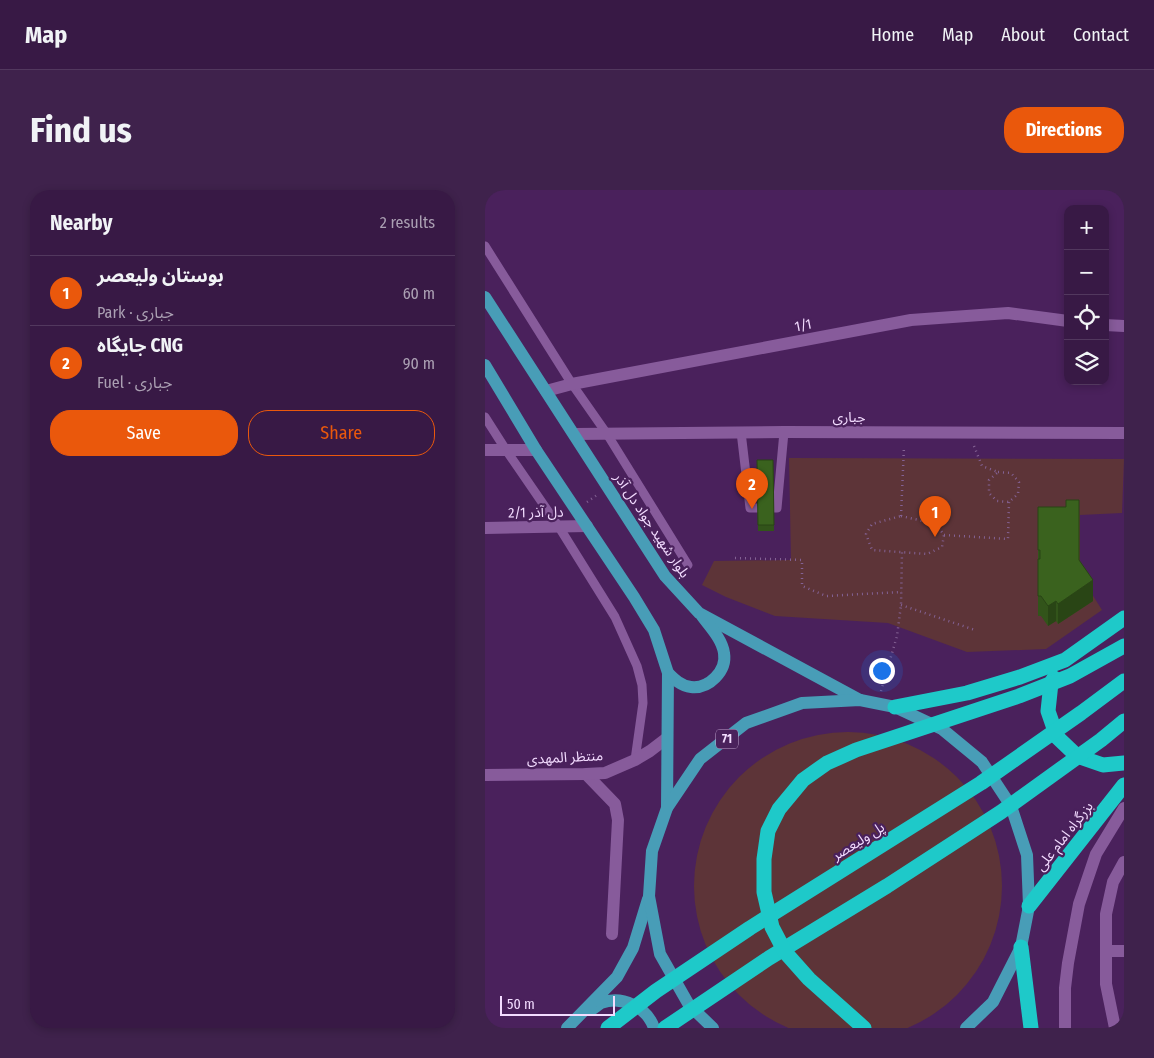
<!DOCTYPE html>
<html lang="en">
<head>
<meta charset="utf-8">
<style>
  :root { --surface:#381945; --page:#3f224c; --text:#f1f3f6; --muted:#aba0b3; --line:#52385e; --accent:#ea580c }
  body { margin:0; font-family:"Fira Sans Condensed","Noto Sans Arabic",sans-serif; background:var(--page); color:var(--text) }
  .controls { position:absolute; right:15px; top:15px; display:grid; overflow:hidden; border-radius:10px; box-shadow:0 2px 8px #0003 }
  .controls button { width:45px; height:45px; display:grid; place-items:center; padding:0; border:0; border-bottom:1px solid var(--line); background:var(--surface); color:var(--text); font:25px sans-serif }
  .scale { position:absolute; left:15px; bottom:12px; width:115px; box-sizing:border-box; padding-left:5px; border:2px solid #f3dcff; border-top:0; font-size:14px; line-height:18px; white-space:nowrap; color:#f3dcff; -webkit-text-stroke:4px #4a215c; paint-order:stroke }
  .you { position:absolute; left:396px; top:480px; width:18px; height:18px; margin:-12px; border:4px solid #fff; border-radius:50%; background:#1a73e8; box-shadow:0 0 0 8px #1a73e833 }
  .badge { display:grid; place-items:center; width:32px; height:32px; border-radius:50%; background:var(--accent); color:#fff; font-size:16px; font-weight:700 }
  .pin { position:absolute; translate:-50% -41px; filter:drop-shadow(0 1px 2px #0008) }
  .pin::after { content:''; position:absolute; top:26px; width:18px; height:15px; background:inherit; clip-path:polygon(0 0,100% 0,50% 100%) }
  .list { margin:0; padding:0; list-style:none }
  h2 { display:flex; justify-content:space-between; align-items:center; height:65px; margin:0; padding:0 20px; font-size:21px }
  h2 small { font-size:16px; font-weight:400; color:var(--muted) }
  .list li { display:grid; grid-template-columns:32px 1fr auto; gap:15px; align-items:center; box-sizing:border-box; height:70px; padding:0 20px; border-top:1px solid var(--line) }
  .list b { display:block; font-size:19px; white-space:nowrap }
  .list p { margin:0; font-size:16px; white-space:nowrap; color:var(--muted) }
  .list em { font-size:16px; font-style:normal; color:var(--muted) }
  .actions { display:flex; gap:10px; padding:15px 20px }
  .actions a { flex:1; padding:11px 0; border:1px solid var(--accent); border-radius:20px; text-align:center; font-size:18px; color:var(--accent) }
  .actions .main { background:var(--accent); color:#fff }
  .icon { flex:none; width:28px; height:28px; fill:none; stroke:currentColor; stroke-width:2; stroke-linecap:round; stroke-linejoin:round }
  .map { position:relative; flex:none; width:639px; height:838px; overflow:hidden; border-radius:20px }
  header { display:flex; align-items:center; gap:30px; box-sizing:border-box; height:70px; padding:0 25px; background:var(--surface); border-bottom:1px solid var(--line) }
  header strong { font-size:24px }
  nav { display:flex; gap:28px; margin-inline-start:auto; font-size:18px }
  .intro { display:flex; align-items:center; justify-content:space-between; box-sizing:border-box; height:120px; padding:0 30px }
  h1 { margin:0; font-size:35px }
  .button { padding:12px 22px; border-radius:20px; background:var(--accent); color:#fff; font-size:18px; font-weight:700 }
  main { display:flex; gap:30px; padding:0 30px }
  aside { flex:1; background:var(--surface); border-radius:20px; box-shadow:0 2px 8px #0003 }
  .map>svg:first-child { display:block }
  .green { fill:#5d3438 }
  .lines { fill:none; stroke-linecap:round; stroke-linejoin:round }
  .path { stroke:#846294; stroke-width:2.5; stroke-dasharray:1 4; stroke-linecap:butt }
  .lane { stroke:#875b9b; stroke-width:9 }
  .street { stroke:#875b9b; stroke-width:12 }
  .primary { stroke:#489db7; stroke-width:12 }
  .highway { stroke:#1ec9c9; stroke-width:15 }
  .wall { fill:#32541a }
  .shaded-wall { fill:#294515 }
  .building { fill:#3a621e; stroke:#294515 }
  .labels { text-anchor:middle; stroke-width:4.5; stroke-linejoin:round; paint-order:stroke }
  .shield { fill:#4a215c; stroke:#c0a4ce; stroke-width:1 }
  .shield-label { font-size:12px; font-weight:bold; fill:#f3dcff }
  .street-label { font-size:14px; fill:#f3dcff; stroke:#4a215c }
</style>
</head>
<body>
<header>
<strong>Map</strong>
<nav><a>Home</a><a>Map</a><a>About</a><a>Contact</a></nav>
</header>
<div class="intro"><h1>Find us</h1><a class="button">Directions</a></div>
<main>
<aside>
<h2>Nearby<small>2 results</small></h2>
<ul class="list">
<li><span class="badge">1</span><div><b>بوستان ولیعصر</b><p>Park · جباری</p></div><em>60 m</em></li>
<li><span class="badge">2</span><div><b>جایگاه CNG</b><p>Fuel · جباری</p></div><em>90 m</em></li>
</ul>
<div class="actions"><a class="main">Save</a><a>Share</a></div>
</aside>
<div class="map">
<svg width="639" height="838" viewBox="0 0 639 838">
  <rect width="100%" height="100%" fill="#4a215c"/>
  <g class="green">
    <polygon points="304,268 639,269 637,323 595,325 595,385 617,420 561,459 482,462 403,433 290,426 241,407 217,395 229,371 306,370"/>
    <circle cx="363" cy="696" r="154"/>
  </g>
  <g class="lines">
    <g class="path">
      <polyline points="489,256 497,276 513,282"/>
      <polygon points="513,282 526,283 534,292 533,304 524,312 512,311 504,303 504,290"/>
      <polyline points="102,312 112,305"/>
      <polygon points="416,326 451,334 459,345 457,357 442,364 387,360 381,344 387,334"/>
      <polyline points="416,326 419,256"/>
      <polyline points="459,345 523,349 524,312"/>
      <polyline points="250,368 317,370 317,396 341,406 417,402"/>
      <polyline points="416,415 490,440"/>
      <polyline points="396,501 412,446 416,415 417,362"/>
    </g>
    <g class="lane">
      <polyline points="0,56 87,194 122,244 203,375"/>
      <polyline points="0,227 21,260 74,337 130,427 152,476 157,495 158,513 150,570"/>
      <polyline points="256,242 265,318 292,318 299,242"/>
    </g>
    <g class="street">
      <polyline points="620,135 639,136"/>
      <polyline points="61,201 87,194 426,130 523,123 583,131"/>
      <polyline points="89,244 299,242 639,243"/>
      <polyline points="0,260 51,260"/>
      <polyline points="0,338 102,336"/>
      <polyline points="101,584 130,614 133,630 127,744"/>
      <polyline points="0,585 101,584 120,583 150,570 165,561 182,548"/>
      <polyline points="621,761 639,761"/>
      <polyline points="580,838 580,798 583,773 594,714 611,664 639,618"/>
      <polyline points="630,838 621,794 621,724 628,692 639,672"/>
    </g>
    <g class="primary">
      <polyline points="0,107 180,386 214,423 375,510"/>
      <polyline points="0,175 51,260 149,407 169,440 183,483 182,618"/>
      <path d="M183,483C189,489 196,496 206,497C224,499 242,481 239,463C237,449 225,437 217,426"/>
      <path d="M106,820C109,818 113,815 116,813C137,805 162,817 169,838"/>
      <polyline points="82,838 132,787 148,758 163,709"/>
      <polyline points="228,838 204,815 175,764 164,706 167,661 182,618 215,569 261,533 317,513 375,510 410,517 457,539 497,572 526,616 542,665 544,716 536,757 508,812 481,838"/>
    </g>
    <g class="highway">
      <polyline points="569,488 566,493 563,521 572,547 592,566 618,575 639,573"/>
      <polyline points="410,517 482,503 535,487 580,470 639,428"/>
      <polyline points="544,716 639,595"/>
      <polyline points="536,757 546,838"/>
      <polyline points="123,838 171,801 265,738 496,593 596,523 639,491"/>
      <polyline points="180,838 284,768 402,696 516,622 616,550 639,531"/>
      <polyline points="379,838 324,789 300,762 287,737 279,702 279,669 283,641 294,619 318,590 342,573 371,560 534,506 585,486 639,456"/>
    </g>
  </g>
  <g class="wall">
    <polygon points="272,270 288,270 289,341 273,341"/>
    <polygon points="553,317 608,411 573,434 571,431 563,436 556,426 553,426"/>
  </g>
  <g class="shaded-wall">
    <polygon points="608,390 608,411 573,434 573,414"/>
    <polygon points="571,411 571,431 563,436 563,416"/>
  </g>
  <g class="building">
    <polygon points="272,270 288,270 289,335 273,335"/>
    <polygon points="581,310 594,310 594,370 608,390 573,414 571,411 563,416 556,406 553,406 553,369 555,369 555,360 553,360 553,317 581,317"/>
  </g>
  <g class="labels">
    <rect class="shield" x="231" y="539.5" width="22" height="19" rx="4"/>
    <g class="shield-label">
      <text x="242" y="553">71</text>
    </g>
    <g class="street-label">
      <text transform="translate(318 135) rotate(-11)" y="5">1/1</text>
      <text x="364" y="232">جباری</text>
      <text transform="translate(51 322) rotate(-1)" y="5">دل آذر 2/1</text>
      <text transform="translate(167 335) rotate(56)" y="5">بلوار شهید جواد دل آذر</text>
      <text transform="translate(80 567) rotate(-3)" y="5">منتظر المهدی</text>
      <text transform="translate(579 646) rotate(-52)" y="5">بزرگراه امام علی</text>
      <text transform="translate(373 651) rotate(-32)" y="5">پل ولیعصر</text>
    </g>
  </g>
</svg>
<div class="controls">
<button>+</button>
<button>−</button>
<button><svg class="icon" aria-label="locate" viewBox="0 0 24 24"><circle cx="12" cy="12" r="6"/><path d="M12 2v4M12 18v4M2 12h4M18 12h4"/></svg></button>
<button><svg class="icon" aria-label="layers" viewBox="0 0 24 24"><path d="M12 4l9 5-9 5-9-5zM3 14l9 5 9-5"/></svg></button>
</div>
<div class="scale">50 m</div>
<div class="you"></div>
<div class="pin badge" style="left:450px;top:347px">1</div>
<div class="pin badge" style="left:267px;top:319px">2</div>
</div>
</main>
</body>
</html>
